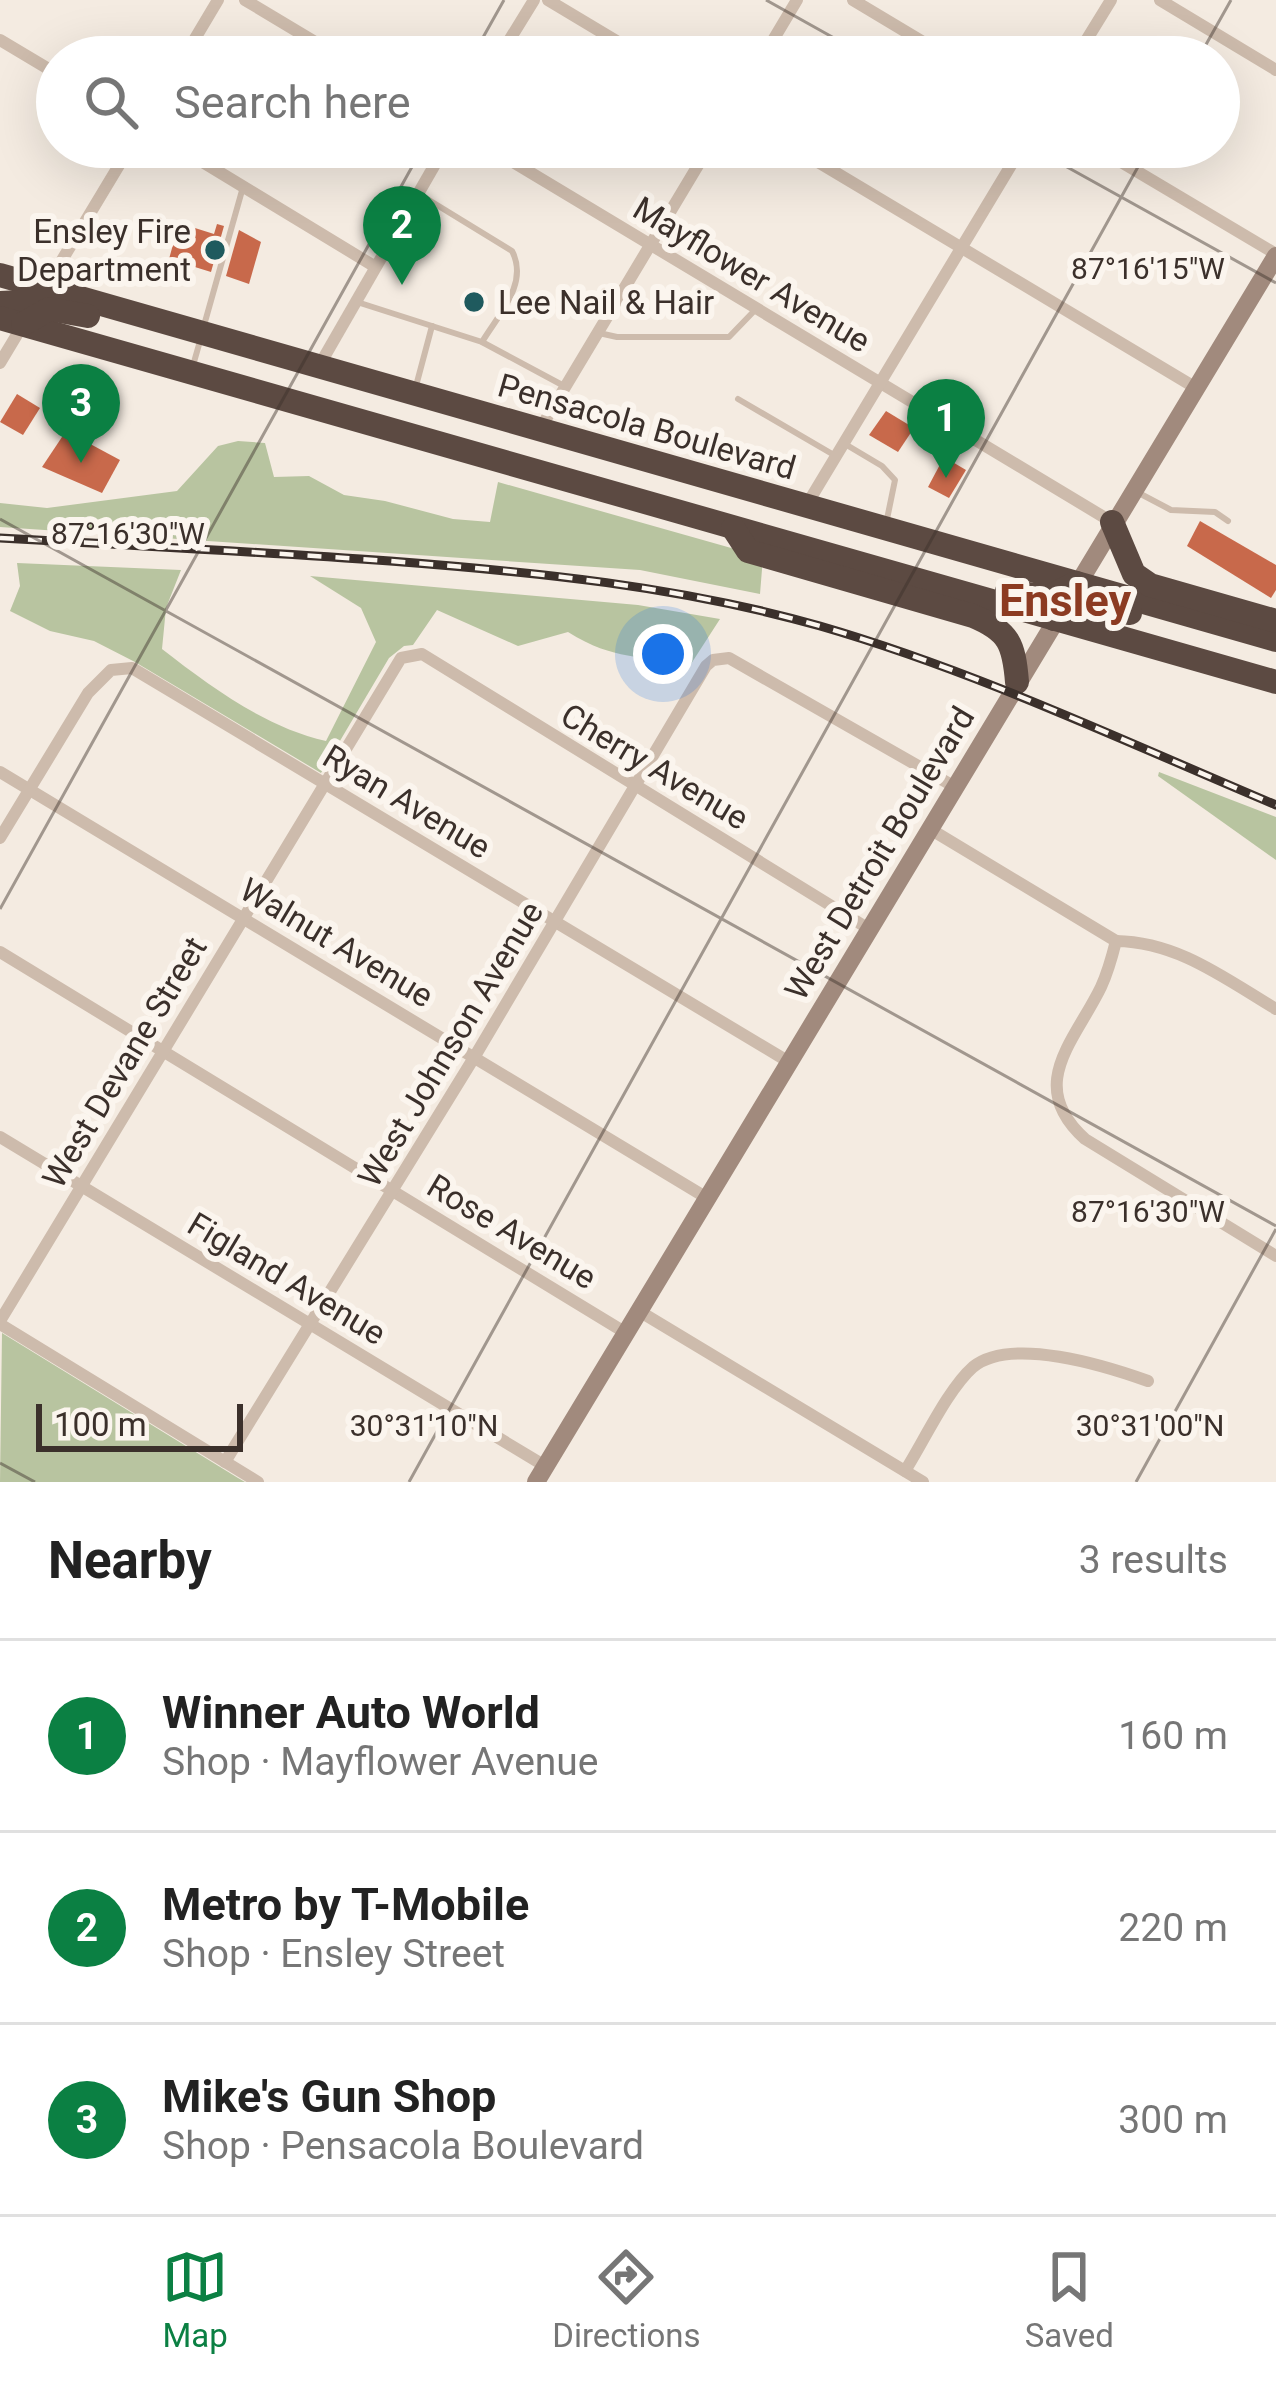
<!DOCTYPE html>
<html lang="en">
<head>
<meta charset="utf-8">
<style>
  :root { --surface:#fff; --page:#f2f2f2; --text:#222; --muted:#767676; --line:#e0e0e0; --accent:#0b8043 }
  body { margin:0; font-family:Roboto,sans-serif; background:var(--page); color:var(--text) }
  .scale { position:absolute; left:36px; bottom:30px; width:207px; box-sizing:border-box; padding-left:12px; border:6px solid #3b302b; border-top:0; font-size:33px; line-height:42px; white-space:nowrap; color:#3b302b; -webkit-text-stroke:9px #fbf5ee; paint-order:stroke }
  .you { position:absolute; left:663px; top:654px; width:42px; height:42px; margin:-30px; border:9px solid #fff; border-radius:50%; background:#1a73e8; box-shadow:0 0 0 18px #1a73e833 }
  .badge { display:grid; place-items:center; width:78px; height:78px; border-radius:50%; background:var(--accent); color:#fff; font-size:39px; font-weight:700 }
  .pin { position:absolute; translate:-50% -99px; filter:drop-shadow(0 3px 6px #0008) }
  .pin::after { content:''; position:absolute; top:63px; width:42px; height:36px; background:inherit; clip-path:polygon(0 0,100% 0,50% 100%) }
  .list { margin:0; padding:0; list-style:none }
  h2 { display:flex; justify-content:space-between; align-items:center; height:156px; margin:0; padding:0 48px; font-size:51px }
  h2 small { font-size:39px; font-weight:400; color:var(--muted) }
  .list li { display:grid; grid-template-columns:78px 1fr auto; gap:36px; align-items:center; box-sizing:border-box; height:192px; padding:0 48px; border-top:3px solid var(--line) }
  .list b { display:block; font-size:45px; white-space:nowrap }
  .list p { margin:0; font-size:39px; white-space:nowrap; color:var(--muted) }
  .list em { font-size:39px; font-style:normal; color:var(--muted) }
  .icon { flex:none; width:66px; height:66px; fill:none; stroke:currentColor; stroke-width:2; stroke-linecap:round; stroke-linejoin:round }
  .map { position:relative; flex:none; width:1276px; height:1482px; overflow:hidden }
  .search { position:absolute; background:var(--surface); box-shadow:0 12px 48px #0002; left:36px; right:36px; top:36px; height:132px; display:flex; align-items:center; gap:30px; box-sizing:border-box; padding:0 42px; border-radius:66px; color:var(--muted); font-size:45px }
  .sheet { height:732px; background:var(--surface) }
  nav { display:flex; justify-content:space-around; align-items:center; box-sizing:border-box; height:168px; border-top:3px solid var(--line); background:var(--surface); font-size:33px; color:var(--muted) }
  nav a { display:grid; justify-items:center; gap:6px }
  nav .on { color:var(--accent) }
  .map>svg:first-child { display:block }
  .green { fill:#b8c4a0 }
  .building { fill:#c8694b }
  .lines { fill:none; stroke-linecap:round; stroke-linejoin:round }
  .lane { stroke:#cdbbac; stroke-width:6 }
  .street { stroke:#cdbbac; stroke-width:12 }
  .secondary { stroke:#a18a7d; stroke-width:18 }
  .highway { stroke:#5c4a42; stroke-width:24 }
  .rail-casing { stroke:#3b302b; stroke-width:9 }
  .rail { stroke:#fbf5ee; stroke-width:4.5; stroke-dasharray:14; stroke-linecap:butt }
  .ticks { fill:none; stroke:#3b302b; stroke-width:3; stroke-opacity:0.45 }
  .poi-dot { fill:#1f5a5e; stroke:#fbf5ee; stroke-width:4.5 }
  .labels { text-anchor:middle; stroke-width:12; stroke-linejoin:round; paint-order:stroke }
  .poi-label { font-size:33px; fill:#3b302b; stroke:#fbf5ee; text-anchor:end }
  .street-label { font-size:33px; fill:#3b302b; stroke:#fbf5ee }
  .district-label { font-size:45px; font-weight:bold; fill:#8c3b22; stroke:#fbf5ee }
  .ticks-label { font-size:30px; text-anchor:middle; fill:#3b302b; stroke:#fbf5ee; stroke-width:12; stroke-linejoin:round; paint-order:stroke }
</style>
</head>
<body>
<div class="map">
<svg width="1276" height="1482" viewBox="0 0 1276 1482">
  <rect width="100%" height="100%" fill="#f4ebe1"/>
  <g class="green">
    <polygon points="238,441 265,443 274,477 309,476 344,495 385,501 453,519 490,522 498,482 763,557 760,594 640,570 0,527 0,503 47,508 177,491 218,446"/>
    <path d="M17,563L181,570L166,608L162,649C211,687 265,727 326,741L376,642L361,608L310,576L638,605L720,619L689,667C639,653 616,662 568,632L518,646L437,610L413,645L404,646L389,658L321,773L135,662L94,641L50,631L10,611L20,586Z"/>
    <polygon points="1159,772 1276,817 1276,860 1158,776"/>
    <polygon points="2,1333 238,1478 245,1482 0,1482"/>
  </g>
  <g class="building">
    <polygon points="179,223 214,234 217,224 224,226 211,272 169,259"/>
    <polygon points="239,230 261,242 249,284 226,276"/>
    <polygon points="17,394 40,408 23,435 0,422"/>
    <polygon points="886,411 914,428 898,452 869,435"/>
    <polygon points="66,431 120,460 102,493 42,467"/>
    <polygon points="944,457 966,470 949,498 928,487"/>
    <polygon points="1200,521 1276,565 1276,590 1271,598 1187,546"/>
  </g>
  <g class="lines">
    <g class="lane">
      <path d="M419,194L512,251C529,283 499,314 482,342"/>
      <polyline points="357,302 482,342 566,387"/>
      <polyline points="203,329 243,187"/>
      <polyline points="599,333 617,337 729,337 756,309"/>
      <polyline points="192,369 200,341"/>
      <polyline points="416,386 432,326"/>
      <polyline points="738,399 834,455"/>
      <polyline points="845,444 882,466 895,480 886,524"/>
      <polyline points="1135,491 1171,510 1215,512 1228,521"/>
    </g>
    <g class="street">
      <polyline points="245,0 340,57"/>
      <polyline points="548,0 643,57"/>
      <polyline points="853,0 948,57"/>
      <polyline points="1160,0 1276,70"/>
      <polyline points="0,40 57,74"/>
      <polyline points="184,57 218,0"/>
      <polyline points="499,57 534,0"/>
      <polyline points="763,57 797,0"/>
      <polyline points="1076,57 1111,0"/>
      <polyline points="178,147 374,266"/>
      <polyline points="488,147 1112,522"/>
      <polyline points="793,147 1196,388"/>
      <polyline points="1096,147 1276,254"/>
      <polyline points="44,290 130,147"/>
      <polyline points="0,363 24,323"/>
      <polyline points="319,366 445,147"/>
      <polyline points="540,429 709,147"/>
      <polyline points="806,506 1022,147"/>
      <polyline points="0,772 707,1198"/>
      <polyline points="930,829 1116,941"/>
      <polyline points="0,838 88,693 111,670 132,668 789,1062"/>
      <polyline points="0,952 626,1333"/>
      <path d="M1276,1009C1224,978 1178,942 1116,941C1112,957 1108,972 1101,987C1075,1041 1025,1085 1085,1139L1276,1256"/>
      <polyline points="0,1137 545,1466"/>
      <polyline points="639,1311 923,1482"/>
      <polyline points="0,1321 401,658 422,654 869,929"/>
      <polyline points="0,1324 258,1482"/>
      <polyline points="225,1462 475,1056 706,666 713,660 729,658 955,787"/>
      <path d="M905,1471C924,1441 948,1389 973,1367C1011,1336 1106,1366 1148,1381"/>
    </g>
    <polyline class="secondary" points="536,1482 1276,256"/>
    <g class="highway">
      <polyline points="0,275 1276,640"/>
      <polyline points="0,303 21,302 45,288"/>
      <polyline points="0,318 1276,682"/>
      <polyline points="23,324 49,309 88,316"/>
      <polyline points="1112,522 1134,574 1150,585 1276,621"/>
      <path d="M733,528L748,551L973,616C1009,631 1014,644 1017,682"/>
      <polyline points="1007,591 1049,597 1076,583"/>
      <polyline points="1054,619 1079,606 1130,613"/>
    </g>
    <defs>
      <path id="rail" d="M0,538C130,545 260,552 390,561C535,572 679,586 820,626C976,671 1126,742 1276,805"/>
    </defs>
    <use href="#rail" class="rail-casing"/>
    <use href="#rail" class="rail"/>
  </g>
  <path class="ticks" d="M766,0L868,57M472,57L504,0M1199,57L1231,0M1031,147L1276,283M0,519L1276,1226M0,909L423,147M0,1463L35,1482M409,1482L1149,147M1136,1482L1276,1229"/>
  <g class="poi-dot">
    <circle cx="215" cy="250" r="12"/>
    <circle cx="474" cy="302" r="12"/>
  </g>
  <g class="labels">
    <g class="poi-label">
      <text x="191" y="243">Ensley Fire<tspan x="191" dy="38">Department</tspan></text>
      <text x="498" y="314" text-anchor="start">Lee Nail &amp; Hair</text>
    </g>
    <g class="street-label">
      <text transform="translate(752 274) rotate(31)" y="12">Mayflower Avenue</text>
      <text transform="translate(647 426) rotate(16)" y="12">Pensacola Boulevard</text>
      <text transform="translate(655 766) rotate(31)" y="12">Cherry Avenue</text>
      <text transform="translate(407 801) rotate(31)" y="12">Ryan Avenue</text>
      <text transform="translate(879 853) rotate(-59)" y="12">West Detroit Boulevard</text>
      <text transform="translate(337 942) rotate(31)" y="12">Walnut Avenue</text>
      <text transform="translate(450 1044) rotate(-59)" y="12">West Johnson Avenue</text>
      <text transform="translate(124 1062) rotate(-59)" y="12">West Devane Street</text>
      <text transform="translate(512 1231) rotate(31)" y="12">Rose Avenue</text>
      <text transform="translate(287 1278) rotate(31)" y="12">Figland Avenue</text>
    </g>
    <g class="district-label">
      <text x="1065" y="616">Ensley</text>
    </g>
  </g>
  <g class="ticks-label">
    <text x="1148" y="279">87°16'15"W</text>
    <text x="128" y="544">87°16'30"W</text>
    <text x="1148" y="1222">87°16'30"W</text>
    <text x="424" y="1436">30°31'10"N</text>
    <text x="1150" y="1436">30°31'00"N</text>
  </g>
</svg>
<div class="scale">100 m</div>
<div class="you"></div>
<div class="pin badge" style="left:946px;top:478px">1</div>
<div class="pin badge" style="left:402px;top:285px">2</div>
<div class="pin badge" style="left:81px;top:463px">3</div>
<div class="search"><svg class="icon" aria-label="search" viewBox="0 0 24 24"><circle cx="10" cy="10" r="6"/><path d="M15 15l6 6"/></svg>Search here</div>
</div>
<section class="sheet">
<h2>Nearby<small>3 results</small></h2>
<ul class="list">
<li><span class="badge">1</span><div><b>Winner Auto World</b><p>Shop · Mayflower Avenue</p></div><em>160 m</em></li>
<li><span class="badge">2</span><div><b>Metro by T-Mobile</b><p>Shop · Ensley Street</p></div><em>220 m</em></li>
<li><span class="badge">3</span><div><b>Mike's Gun Shop</b><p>Shop · Pensacola Boulevard</p></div><em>300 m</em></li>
</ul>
</section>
<nav>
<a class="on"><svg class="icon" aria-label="map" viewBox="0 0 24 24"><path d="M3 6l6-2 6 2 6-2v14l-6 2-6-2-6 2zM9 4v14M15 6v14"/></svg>Map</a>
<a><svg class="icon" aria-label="directions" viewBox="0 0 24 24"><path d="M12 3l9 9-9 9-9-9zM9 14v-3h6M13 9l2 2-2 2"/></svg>Directions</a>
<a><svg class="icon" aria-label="saved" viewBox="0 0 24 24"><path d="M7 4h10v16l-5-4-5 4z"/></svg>Saved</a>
</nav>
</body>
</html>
